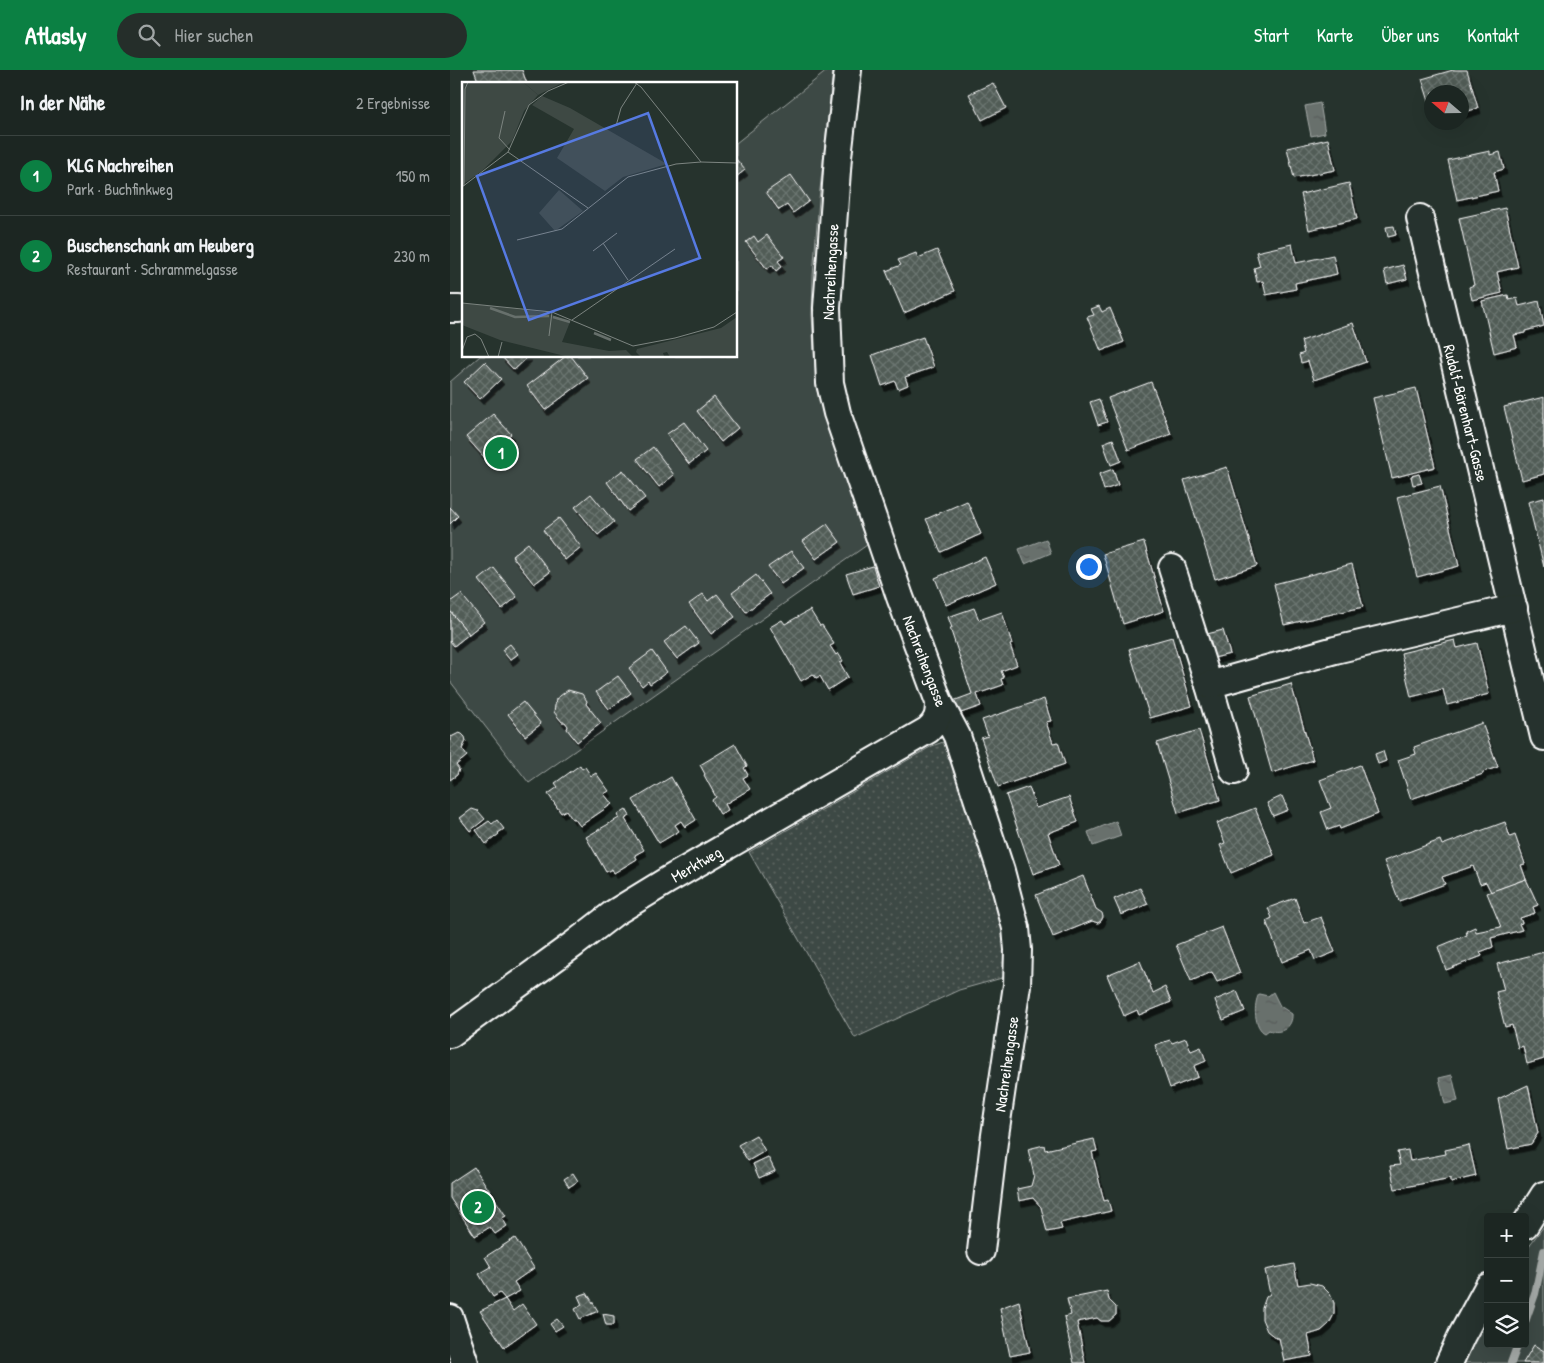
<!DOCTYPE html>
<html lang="de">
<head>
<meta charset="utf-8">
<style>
  :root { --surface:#1c2622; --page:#252e2a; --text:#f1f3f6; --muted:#a0a5a5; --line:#3a4340; --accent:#0b8043 }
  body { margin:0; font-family:"Patrick Hand",sans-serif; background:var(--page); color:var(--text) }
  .controls { position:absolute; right:15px; bottom:15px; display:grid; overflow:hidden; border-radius:5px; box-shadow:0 5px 20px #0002 }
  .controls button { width:45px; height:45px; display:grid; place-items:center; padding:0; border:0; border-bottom:1px solid var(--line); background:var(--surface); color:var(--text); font:25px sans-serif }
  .compass { position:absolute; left:974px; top:15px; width:45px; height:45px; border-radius:50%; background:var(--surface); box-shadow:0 5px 20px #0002; rotate:290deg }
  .you { position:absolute; left:638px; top:496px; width:18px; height:18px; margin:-12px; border:4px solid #fff; border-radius:50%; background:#1a73e8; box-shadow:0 0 0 8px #1a73e833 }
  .badge { display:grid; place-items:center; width:32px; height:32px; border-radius:50%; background:var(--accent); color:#fff; font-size:16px; font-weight:700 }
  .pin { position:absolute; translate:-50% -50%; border:2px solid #fff; box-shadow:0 1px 5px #0006 }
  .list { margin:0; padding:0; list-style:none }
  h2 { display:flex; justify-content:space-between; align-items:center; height:65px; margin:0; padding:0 20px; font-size:21px }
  h2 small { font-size:16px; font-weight:400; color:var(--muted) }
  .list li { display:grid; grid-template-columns:32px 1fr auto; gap:15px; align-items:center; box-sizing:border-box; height:80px; padding:0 20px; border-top:1px solid var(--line) }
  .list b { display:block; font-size:19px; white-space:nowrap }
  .list p { margin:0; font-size:16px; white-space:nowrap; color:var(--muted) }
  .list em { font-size:16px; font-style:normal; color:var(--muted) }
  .icon { flex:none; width:28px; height:28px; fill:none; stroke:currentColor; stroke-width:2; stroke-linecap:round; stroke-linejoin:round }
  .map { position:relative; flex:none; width:1094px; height:1293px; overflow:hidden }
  header { display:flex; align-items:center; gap:30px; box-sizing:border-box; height:70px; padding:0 25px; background:var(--accent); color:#fff }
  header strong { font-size:24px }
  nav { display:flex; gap:28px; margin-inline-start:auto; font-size:18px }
  .search { width:350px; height:45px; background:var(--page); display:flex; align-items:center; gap:12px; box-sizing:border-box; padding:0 18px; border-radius:28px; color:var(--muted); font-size:19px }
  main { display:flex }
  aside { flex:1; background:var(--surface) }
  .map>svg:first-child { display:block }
  .grass { fill:url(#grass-dots); stroke:#9ea4a2 }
  .garden { fill:#3e4944; stroke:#9ea4a2 }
  .water { fill:url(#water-ripples); stroke:#a4a9a7 }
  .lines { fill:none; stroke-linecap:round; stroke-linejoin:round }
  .stream { stroke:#a4a9a7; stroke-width:8 }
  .building { fill:url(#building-cross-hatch); stroke:#fff; filter:url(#shadow) }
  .street-casing { stroke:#fff; stroke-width:30 }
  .street { stroke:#26332d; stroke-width:26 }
  .labels { text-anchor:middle; stroke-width:4; stroke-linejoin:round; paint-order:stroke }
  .street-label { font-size:16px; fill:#fff; stroke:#26332d }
  .inset-river { fill:none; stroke:#67706c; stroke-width:2.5 }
  .inset-road { fill:none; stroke:#7d8581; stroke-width:1 }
  .view { fill:#567ae2; fill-opacity:0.15; stroke:#567ae2; stroke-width:2.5 }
  .inset-edge { fill:none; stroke:#fff; stroke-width:2.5 }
</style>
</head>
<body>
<header>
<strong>Atlasly</strong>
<div class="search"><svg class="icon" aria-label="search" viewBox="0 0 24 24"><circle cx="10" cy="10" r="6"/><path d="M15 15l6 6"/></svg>Hier suchen</div>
<nav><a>Start</a><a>Karte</a><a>Über uns</a><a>Kontakt</a></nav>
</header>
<main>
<aside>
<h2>In der Nähe<small>2 Ergebnisse</small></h2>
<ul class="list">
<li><span class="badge">1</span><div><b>KLG Nachreihen</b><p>Park · Buchfinkweg</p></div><em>150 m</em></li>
<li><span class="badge">2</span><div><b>Buschenschank am Heuberg</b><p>Restaurant · Schrammelgasse</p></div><em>230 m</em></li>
</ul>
</aside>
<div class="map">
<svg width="1094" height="1293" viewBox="0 0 1094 1293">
  <defs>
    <pattern id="grass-dots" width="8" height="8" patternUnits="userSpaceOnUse" patternTransform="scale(1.25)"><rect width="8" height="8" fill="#3e4944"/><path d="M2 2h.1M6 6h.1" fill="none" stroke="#5b6460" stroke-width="1.8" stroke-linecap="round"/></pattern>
    <pattern id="water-ripples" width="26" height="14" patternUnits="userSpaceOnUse" patternTransform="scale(1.25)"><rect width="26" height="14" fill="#67706c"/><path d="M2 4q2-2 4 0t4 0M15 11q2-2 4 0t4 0" fill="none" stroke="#575a59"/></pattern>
    <pattern id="building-cross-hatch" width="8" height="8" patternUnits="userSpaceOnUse" patternTransform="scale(1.25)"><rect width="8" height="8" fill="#515c57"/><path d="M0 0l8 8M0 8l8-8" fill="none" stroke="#6b7470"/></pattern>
    <filter id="shadow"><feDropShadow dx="3" dy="5.5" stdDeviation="0" flood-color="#0009"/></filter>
  </defs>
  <rect width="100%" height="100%" fill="#26332d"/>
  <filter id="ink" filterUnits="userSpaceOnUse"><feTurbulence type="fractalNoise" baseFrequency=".02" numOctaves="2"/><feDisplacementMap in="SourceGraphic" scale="10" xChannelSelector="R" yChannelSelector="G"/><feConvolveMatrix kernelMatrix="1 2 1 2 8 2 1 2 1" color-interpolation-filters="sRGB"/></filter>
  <g filter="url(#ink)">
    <polygon class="grass" points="493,672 515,719 534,773 559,884 559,906 509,920 405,968 299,782 482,676"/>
    <g class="garden">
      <polygon points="378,0 383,0 369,129 363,206 362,245 366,317 378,358 417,475 79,713 0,611 0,312 30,286 286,286 286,73"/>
      <polygon points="1094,1156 1094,1293 1011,1293 1038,1245 1038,1274 1075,1274 1075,1181"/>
    </g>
    <g class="water">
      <polygon points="870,33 875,63 861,66 855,36"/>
      <polygon points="596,469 601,483 575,494 569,479"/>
      <polygon points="666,751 671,766 643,776 638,762"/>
      <path d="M823,922L830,936L842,944C843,957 831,965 819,960L815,963C804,958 803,934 809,924L818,926Z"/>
      <polygon points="1002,1005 1008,1031 995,1034 989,1008"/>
    </g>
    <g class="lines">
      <g class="stream">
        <polyline points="1075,1252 1085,1224 1094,1181"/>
        <polyline points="1061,1293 1068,1274"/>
      </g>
    </g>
    <g class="building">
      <polygon points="24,0 72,0 77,14 29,14"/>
      <polygon points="1003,0 1017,0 1028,38 1012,43 1012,22 982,22 982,41 972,9"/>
      <polygon points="543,13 556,38 532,50 519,24"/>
      <polygon points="878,69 885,100 844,108 837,78"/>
      <polygon points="1040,81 1040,85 1050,82 1054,99 1044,102 1048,121 1007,130 998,90"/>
      <polygon points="286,89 295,100 286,107"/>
      <polygon points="341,105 359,131 343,143 337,135 329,140 316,122"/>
      <polygon points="899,113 907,149 859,160 851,124"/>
      <polygon points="1055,138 1068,197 1047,202 1052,223 1022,230 1019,217 1024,215 1009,148"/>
      <polygon points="944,156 946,165 938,167 936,157"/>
      <polygon points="317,165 334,187 328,191 332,196 326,201 322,195 317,199 296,172 304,166 308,172"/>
      <polygon points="842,174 846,193 883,185 887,204 845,213 846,219 816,225 813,211 807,212 804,198 810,196 806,182"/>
      <polygon points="487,180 505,221 454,243 436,201 451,195 448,190 466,183 468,188"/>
      <polygon points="953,195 957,209 937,214 934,200"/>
      <polygon points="1058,225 1059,230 1067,228 1069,236 1089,231 1094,256 1075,261 1075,263 1064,265 1067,277 1044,283 1032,231"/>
      <polygon points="649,236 652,242 660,238 674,272 651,281 637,247 644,245 641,239"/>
      <polygon points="903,253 916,292 864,310 858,291 851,293 849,285 854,283 851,271"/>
      <polygon points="473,267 484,297 455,307 458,315 448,319 445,311 432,316 422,285"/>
      <polygon points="51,286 79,286 64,300"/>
      <polygon points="116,286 121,286 138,308 95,340 77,316"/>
      <polygon points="35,292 51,309 30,329 14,312"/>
      <polygon points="701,312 721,364 678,380 658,328"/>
      <polygon points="966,318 985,397 942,408 923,328"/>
      <polygon points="264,327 288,358 271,372 247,341"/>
      <polygon points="1094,327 1094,404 1072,410 1054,337"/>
      <polygon points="649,329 657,352 648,355 640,332"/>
      <polygon points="43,344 61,364 34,387 16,367"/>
      <polygon points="234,352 256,381 239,394 217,364"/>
      <polygon points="663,369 671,391 661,395 653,373"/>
      <polygon points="203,377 224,405 209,417 187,389"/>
      <polygon points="777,397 807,496 765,509 734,410"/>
      <polygon points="663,399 668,415 654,420 649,404"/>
      <polygon points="173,400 195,428 178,441 157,412"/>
      <polygon points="969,404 972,413 963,415 961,406"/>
      <polygon points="990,416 1009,496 967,507 947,427"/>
      <polygon points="141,424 164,452 148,465 125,437"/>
      <polygon points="1094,428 1094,497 1078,432"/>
      <polygon points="517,431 531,464 491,482 476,449"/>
      <polygon points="0,437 8,446 0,454"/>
      <polygon points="109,448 131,477 115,490 93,460"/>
      <polygon points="377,454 390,472 366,489 353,471"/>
      <polygon points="694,472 714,541 673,554 653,484"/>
      <polygon points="78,473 100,502 84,514 62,486"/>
      <polygon points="341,481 354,498 331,514 318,497"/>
      <polygon points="535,487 546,513 496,535 485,508"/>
      <polygon points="902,494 913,537 834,555 824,514"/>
      <polygon points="423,496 429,516 403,524 396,504"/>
      <polygon points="44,498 67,527 52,539 29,510"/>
      <polygon points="306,505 320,524 296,542 282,523"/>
      <polygon points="11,524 34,552 19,564 0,541 0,532"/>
      <polygon points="253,524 258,531 267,524 285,547 261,564 239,534"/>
      <polygon points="524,538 529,550 552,542 562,574 560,575 567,595 551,601 554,608 551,609 553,615 527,624 531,636 508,644 503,631 522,624 500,558 502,558 498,547"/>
      <polygon points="360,540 370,556 372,555 384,574 380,576 386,585 388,583 393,591 390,593 398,607 378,620 370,606 366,608 363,604 351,611 320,557 332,550 335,554"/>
      <polygon points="0,541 19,564 4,576 0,571"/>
      <polygon points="236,556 249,573 227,589 214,572"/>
      <polygon points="773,560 780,584 764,588 757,564"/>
      <polygon points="722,567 742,636 700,648 679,579"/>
      <polygon points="1005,570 1007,578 1027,573 1039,624 997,635 993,619 961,627 951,583"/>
      <polygon points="60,574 68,584 60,590 52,580"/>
      <polygon points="202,581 217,602 200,614 198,611 192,616 179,598"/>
      <polygon points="168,606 181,623 159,639 146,622"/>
      <polygon points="841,614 863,690 822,703 800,626"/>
      <polygon points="118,620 132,624 137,631 136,634 151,653 127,672 117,659 118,656 115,652 112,652 104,642 106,629"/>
      <polygon points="594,629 601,651 596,652 603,673 608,672 615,694 548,717 531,668 538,666 532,650"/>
      <polygon points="73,632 91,654 75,666 58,644"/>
      <polygon points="1032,653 1048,697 1033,702 1033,704 961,729 948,690 966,684 964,677"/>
      <polygon points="749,660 770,730 728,743 707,673"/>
      <polygon points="9,663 12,664 15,667 16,671 12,679 17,686 6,695 9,699 7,705 0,710 0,665 1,667"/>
      <polygon points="285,674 297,696 294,698 298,705 293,708 300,719 275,734 278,740 270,744 262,730 266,727 254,705 255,704 250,695"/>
      <polygon points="933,681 936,691 928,694 925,684"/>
      <polygon points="130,695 132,699 135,697 141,706 146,703 159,721 154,724 162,734 130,756 124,748 122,749 116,740 111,743 98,724 108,717 105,713"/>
      <polygon points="910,695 928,744 890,759 889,756 878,760 871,742 881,738 870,710"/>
      <polygon points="221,707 246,750 235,757 231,751 225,755 229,761 209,773 183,730"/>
      <polygon points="579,717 586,738 619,727 628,752 598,763 609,795 583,804 556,725"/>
      <polygon points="832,726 838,740 823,746 817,733"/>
      <polygon points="805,738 824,785 781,803 770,775 775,773 767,753"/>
      <polygon points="22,739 28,741 35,749 20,761 10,748"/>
      <polygon points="176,739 180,746 175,749 194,780 185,785 187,789 164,803 162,799 156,802 136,767 169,748 168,744"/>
      <polygon points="47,750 54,759 48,763 49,764 36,774 26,760 39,751 42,754"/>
      <polygon points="1055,752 1060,767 1065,765 1075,794 1071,795 1076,809 1041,822 1036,812 1030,814 1023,796 992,807 995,814 949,831 934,791 990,770 992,775"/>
      <polygon points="633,806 646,839 652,843 653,847 651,851 648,853 642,851 603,867 586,825"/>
      <polygon points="1076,809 1088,835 1083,837 1085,843 1070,848 1072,853 1069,854 1072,860 1041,868 1043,877 1030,882 1032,886 996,900 988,877 1017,865 1016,861 1025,857 1026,862 1051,857 1037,823"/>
      <polygon points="690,818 698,834 671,845 664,829"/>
      <polygon points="845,828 854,853 871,847 885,882 865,890 861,880 832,892 816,851 822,848 818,838"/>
      <polygon points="772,857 790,903 767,912 762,902 741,911 726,875"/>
      <polygon points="1094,882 1094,989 1077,994 1073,976 1068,978 1062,955 1055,957 1046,922 1054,920 1047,894"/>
      <polygon points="690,891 703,923 715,917 721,932 689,945 687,940 674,946 657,905"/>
      <polygon points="787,921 795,941 773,950 765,930"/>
      <polygon points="736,968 741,981 751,977 756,991 744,996 748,1007 720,1018 705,975 720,970 722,973"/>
      <polygon points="1078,1015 1088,1063 1081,1074 1058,1079 1048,1029"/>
      <polygon points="306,1065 315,1081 298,1091 288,1075"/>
      <polygon points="644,1069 647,1081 642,1082 654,1131 658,1130 661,1141 610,1153 612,1159 597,1162 591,1137 583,1128 569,1131 567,1119 581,1116 584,1105 578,1079 594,1075 595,1080"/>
      <polygon points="1019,1075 1026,1106 1001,1112 1001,1108 945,1119 940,1096 950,1095 947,1082 958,1080 960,1091 996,1084 995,1080"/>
      <polygon points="318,1087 325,1101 309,1108 303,1094"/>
      <polygon points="24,1097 56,1146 52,1148 57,1156 45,1164 40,1157 25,1166 0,1128 0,1113"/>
      <polygon points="123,1103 128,1111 119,1117 114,1109"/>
      <polygon points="65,1168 84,1198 64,1212 70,1221 55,1229 50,1223 43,1227 29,1204 41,1197 35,1187"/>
      <polygon points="844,1194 848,1215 860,1213 872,1216 880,1224 884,1233 884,1244 879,1254 871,1261 858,1265 862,1286 834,1291 829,1268 826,1268 817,1261 812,1249 812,1238 816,1227 820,1224 815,1200"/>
      <polygon points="657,1221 659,1230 666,1237 666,1245 659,1251 651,1251 647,1248 627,1252 635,1293 624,1293 614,1247 621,1245 617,1229"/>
      <polygon points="137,1223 148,1241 130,1249 125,1239 132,1235 128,1226"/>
      <polygon points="55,1229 63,1241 72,1234 86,1254 54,1277 30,1241"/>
      <polygon points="569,1231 580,1282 560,1286 550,1238"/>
      <polygon points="153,1244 164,1246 164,1255 156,1255"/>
      <polygon points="107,1249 113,1256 105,1261 100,1254"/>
      <polygon points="1084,1275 1094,1281 1094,1293 1073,1293"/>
    </g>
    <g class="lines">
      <defs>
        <g id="street">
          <polyline points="398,0 388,87 377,238 380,313 387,343 450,527 489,632 507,666 551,801 566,858 568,880 567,915 544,1072 531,1181"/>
          <polyline points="970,148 1094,667"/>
          <polyline points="0,239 9,239"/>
          <polyline points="722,498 759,615 784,701"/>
          <polyline points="759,615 885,580 1064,538"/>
          <path d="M0,964L124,874L164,843L218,810L478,660C488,651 489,644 489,632"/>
          <polyline points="1075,1155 1094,1125"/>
          <polyline points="0,1248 15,1293"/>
          <polyline points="999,1293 1012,1265 1038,1217"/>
        </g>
      </defs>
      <use href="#street" class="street-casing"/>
      <use href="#street" class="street"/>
    </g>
  </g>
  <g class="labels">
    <g class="street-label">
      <text transform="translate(380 202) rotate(-87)" y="6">Nachreihengasse</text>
      <text transform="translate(1016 343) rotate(76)" y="6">Rudolf-Bärenhart-Gasse</text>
      <text transform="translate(475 591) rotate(69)" y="6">Nachreihengasse</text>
      <text transform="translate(246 794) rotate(-30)" y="6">Merktweg</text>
      <text transform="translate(556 994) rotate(-82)" y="6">Nachreihengasse</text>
    </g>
  </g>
  <g transform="translate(12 12)">
    <rect width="275" height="275" fill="#26332d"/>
    <path d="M97,108L121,129L93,149L77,131ZM275,235V275H208L205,270L201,271L202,274L179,275L174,270L175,267L259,246Z" fill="#3e4944"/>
    <path d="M61,0H102L76,13Z" fill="#3e4944"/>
    <path d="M0,0H61L76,13L62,29L50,59L20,89L0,103ZM80,14L108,26L205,82L161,95L143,109L95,76L112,47L70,23ZM0,221L82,230L108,240L100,260L147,269L164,268L171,275H107L38,258L0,243Z" fill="#3e4944"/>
    <path class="inset-river" d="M28,226L53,235L87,234M91,235L108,240M132,251L149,258"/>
    <path class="inset-road" d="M172,0L179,5L239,80L275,81M43,29L37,56L48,68M154,44L159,26L175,1M46,70L126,126M2,104L3,7L6,0M0,105L46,70L67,23L86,9L107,0M55,158L100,147L166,95L214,82L239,80M141,161L166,198M131,169L155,151M0,221L90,230L171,264L213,256L252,245L275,230M110,238L213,167M87,254L90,230M0,269L5,255L13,252L19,257L27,275M36,275L40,260"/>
    <path class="view" d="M186,31L238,176L67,238L15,94Z"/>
    <rect width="275" height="275" class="inset-edge"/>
  </g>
</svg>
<div class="controls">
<button>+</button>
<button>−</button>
<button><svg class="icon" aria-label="layers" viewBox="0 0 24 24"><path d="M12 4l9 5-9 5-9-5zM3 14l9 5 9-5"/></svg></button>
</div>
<svg class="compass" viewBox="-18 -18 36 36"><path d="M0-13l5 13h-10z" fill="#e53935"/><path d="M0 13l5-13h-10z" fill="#a0a5a5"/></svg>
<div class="you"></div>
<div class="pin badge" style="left:51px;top:383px">1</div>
<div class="pin badge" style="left:28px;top:1137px">2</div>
</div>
</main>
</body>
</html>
